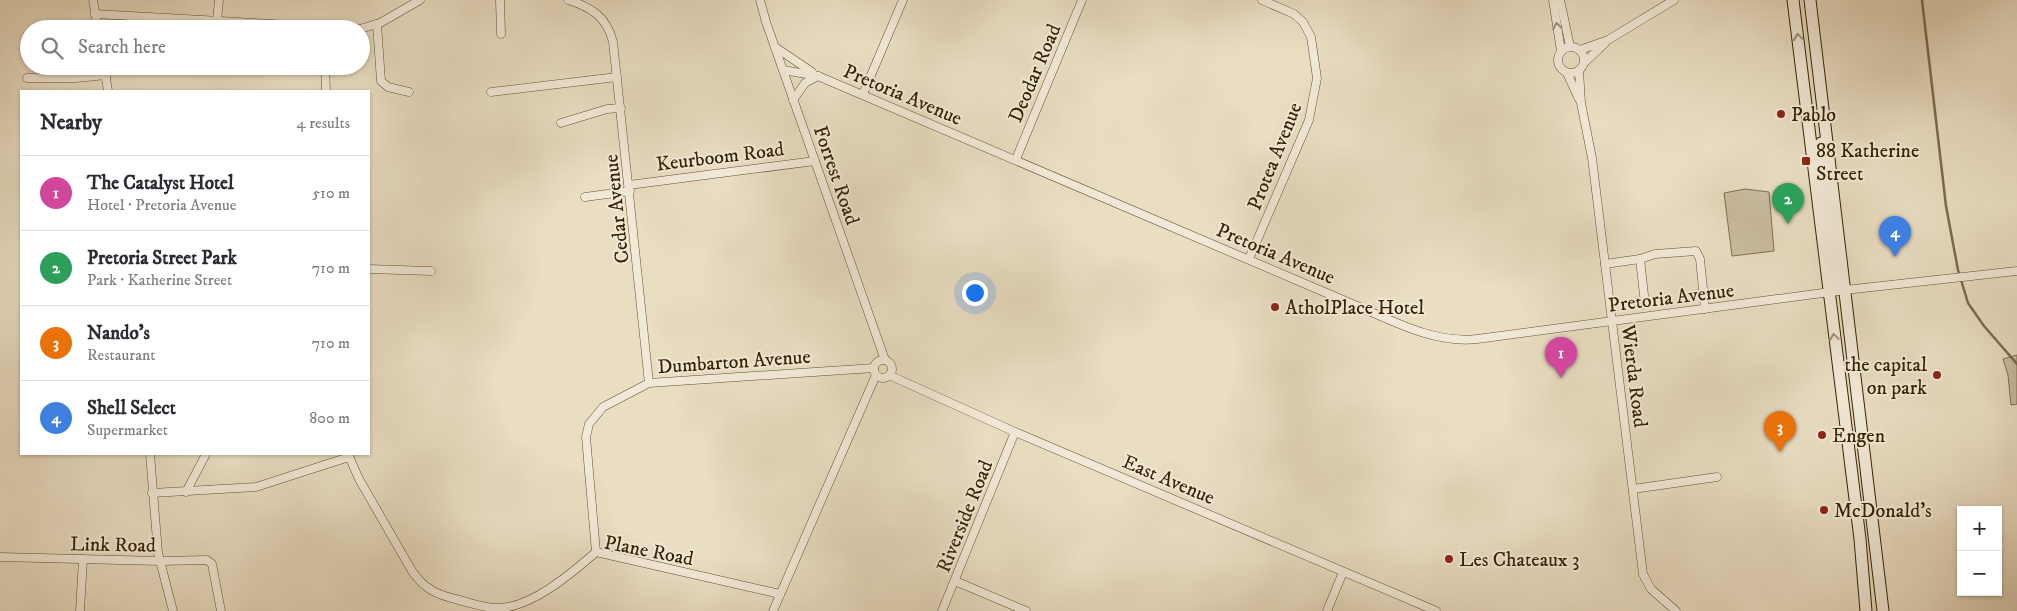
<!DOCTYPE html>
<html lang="en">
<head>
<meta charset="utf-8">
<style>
  :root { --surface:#fff; --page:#f7f7f7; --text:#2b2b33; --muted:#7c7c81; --line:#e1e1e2; --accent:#8f2418 }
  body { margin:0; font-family:"IM FELL DW Pica",serif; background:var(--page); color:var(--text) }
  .controls { position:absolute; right:15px; bottom:15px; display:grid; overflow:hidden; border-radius:0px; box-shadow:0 1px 4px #0004 }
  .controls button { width:45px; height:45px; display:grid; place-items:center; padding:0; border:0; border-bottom:1px solid var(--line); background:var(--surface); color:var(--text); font:25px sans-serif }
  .you { position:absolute; left:974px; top:292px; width:18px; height:18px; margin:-12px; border:4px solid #fff; border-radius:50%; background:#1a73e8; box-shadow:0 0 0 8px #1a73e833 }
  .badge { display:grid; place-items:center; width:32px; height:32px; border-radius:50%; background:var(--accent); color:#fff; font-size:16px; font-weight:700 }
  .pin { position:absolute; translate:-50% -41px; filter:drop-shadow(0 1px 2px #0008) }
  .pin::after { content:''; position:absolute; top:26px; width:18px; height:15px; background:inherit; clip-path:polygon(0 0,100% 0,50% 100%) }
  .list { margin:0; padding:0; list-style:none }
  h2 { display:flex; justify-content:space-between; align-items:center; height:65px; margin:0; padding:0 20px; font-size:21px }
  h2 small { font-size:16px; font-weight:400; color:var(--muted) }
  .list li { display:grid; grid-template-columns:32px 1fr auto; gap:15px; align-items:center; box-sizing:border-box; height:75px; padding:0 20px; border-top:1px solid var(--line) }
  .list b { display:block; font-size:19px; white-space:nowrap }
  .list p { margin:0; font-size:16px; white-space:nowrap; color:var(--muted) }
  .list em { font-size:16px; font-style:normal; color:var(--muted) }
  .icon { flex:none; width:28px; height:28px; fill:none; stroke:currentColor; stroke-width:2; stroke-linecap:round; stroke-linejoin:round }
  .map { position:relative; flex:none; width:2017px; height:611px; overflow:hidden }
  .search { position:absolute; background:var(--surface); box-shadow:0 1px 4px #0004; left:20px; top:20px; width:350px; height:55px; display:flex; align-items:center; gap:12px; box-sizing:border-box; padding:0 18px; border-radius:28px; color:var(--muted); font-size:19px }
  .panel { position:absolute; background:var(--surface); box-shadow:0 1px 4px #0004; left:20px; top:90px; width:350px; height:365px; border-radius:0px }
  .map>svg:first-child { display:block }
  .green { fill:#cbbda1; stroke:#816f52 }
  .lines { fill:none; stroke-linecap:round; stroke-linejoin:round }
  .stream { stroke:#7d6b4e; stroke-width:2.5 }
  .street-casing { stroke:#645032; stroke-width:9 }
  .secondary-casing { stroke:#372102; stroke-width:13 }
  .street { stroke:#f1e9d7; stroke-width:8 }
  .secondary { stroke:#f1e9d7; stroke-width:11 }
  .oneway { stroke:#9d8f77 }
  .poi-dot { fill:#8f2418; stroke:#f1e9d7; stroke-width:2 }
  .labels { text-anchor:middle; stroke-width:4; stroke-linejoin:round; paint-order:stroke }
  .street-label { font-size:20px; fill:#372102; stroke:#f1e9d7 }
  .poi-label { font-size:20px; fill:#372102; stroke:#f1e9d7; text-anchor:start }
</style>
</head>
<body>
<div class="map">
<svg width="2017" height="611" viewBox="0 0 2017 611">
  <rect width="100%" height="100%" fill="#e9ddc2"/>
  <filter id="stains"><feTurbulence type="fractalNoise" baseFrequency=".004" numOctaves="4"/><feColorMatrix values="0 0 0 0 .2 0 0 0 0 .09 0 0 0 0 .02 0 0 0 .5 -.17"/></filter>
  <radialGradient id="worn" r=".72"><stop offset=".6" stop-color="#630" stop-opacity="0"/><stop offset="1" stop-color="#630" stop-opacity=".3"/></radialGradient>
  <g class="green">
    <polygon points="1745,189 1769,192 1774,251 1732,256 1724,193"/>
    <polygon points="2017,355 2017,404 2011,405 2008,375 2003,359"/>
  </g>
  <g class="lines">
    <polyline class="stream" points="1922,0 1946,206 1958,270 1968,303 1984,326 2017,364"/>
    <defs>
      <g id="street">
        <polyline points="93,0 98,29"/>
        <polyline points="500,0 501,34"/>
        <path d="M568,0C591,7 607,17 613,42L649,383"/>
        <polyline points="760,0 766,22 885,360"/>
        <polyline points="1553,0 1561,51"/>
        <polyline points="1560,0 1570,46"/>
        <polyline points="95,14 360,29 380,23 420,0"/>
        <polyline points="217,21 219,0"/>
        <polyline points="377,24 381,81 388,87 409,92"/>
        <circle cx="1571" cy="60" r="13"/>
        <polyline points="775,47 812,72"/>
        <polyline points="1580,50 1608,40 1674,0"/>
        <polyline points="1584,63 1605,43"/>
        <polyline points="104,66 108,91"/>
        <polyline points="325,66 326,91"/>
        <path d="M783,70L818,76L1350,303C1390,319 1432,344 1477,339L1845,290L2017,271"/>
        <polyline points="1579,71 1581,103 1592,158 1643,574 1651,589 1676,611"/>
        <polyline points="1567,73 1579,99"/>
        <polyline points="27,78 76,78 106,75"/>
        <polyline points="491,92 617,77"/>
        <polyline points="863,94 903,0"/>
        <polyline points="793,100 805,83 818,76"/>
        <polyline points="561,123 607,109 621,108"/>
        <polyline points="1016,159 1082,0"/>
        <polyline points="629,185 815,161"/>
        <polyline points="585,197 630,191"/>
        <polyline points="1249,259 1309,120 1317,78 1311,37 1303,22 1294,14 1262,0"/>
        <polyline points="1640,259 1645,304"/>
        <polyline points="1605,264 1640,259 1655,254 1696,251 1700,259 1705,309"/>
        <polyline points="369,269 431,271"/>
        <circle cx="883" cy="369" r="9"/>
        <polyline points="889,375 1015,432 1436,611"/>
        <polyline points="150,454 158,553 173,611"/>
        <path d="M348,454L359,479L412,571C425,590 438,595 459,600C471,603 484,608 497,608C530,609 572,573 596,552L780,594"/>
        <polyline points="1633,489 1717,477"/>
        <polyline points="186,492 206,454"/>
        <polyline points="152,493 256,487 349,457"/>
        <polyline points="596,552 586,437 589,424 603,407 649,383 874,368"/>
        <polyline points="0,557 160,561 207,560 212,564 221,611"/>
        <polyline points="955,581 1026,611"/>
        <polyline points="80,611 83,559"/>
        <polyline points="773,611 876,375"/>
        <polyline points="942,611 1015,432"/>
        <polyline points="1327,611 1343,572"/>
      </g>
      <g id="secondary">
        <polyline points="1793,0 1860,539 1866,611"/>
        <polyline points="1810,0 1883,611"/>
        <polyline points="1821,143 1836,281 1828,293"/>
      </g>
    </defs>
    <use href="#street" class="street-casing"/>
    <use href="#secondary" class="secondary-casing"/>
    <use href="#street" class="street"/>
    <use href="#secondary" class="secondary"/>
  </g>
  <defs><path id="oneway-chevron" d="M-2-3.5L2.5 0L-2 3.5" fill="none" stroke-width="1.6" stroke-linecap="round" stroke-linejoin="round" transform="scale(1.25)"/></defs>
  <g class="oneway">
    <use href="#oneway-chevron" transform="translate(1557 26) rotate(-100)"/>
    <use href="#oneway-chevron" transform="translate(1798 37) rotate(-98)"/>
    <use href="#oneway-chevron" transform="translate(1834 337) rotate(-98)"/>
  </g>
  <g class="poi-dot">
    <circle cx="1781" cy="114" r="5"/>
    <rect x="1801" y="156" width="10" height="10" rx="2.5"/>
    <circle cx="1275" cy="307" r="5"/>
    <circle cx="1937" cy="375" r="5"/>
    <circle cx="1822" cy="435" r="5"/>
    <circle cx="1824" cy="510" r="5"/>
    <circle cx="1449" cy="559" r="5"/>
  </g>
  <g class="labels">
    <g class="street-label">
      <text transform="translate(1034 73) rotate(-67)" y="7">Deodar Road</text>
      <text transform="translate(903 94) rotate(23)" y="7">Pretoria Avenue</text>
      <text transform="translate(720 156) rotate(-7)" y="7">Keurboom Road</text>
      <text transform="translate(1274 156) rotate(-68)" y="7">Protea Avenue</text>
      <text transform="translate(837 175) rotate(71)" y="7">Forrest Road</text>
      <text transform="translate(616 209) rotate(-96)" y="7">Cedar Avenue</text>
      <text transform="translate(1276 253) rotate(23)" y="7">Pretoria Avenue</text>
      <text transform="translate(1671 297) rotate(-7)" y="7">Pretoria Avenue</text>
      <text transform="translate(734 361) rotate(-4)" y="7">Dumbarton Avenue</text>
      <text transform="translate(1635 376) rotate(83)" y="7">Wierda Road</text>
      <text transform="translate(1169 479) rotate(23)" y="7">East Avenue</text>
      <text transform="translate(964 516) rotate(-68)" y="7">Riverside Road</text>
      <text transform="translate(113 544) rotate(1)" y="7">Link Road</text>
      <text transform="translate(649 550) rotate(11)" y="7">Plane Road</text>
    </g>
    <g class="poi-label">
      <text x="1791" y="121">Pablo</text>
      <text x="1816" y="157">88 Katherine<tspan x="1816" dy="23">Street</tspan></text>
      <text x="1285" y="314">AtholPlace Hotel</text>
      <text x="1927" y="371" text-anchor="end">the capital<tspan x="1927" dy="23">on park</tspan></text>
      <text x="1832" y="442">Engen</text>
      <text x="1834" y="517">McDonald's</text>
      <text x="1459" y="566">Les Chateaux 3</text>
    </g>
  </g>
  <rect width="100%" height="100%" filter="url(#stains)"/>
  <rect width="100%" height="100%" fill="url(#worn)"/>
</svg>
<div class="controls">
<button>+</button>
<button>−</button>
</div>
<div class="you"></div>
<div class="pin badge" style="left:1561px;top:378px;background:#d1479c">1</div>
<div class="pin badge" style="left:1788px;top:224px;background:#2e9e5b">2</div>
<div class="pin badge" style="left:1780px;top:452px;background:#e8710a">3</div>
<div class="pin badge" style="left:1895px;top:257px;background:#3f7fe0">4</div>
<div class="search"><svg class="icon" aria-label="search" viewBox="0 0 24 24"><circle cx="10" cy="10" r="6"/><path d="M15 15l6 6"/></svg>Search here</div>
<section class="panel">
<h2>Nearby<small>4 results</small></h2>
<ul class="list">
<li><span class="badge" style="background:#d1479c">1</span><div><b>The Catalyst Hotel</b><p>Hotel · Pretoria Avenue</p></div><em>510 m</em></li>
<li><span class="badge" style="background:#2e9e5b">2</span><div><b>Pretoria Street Park</b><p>Park · Katherine Street</p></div><em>710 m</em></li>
<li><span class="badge" style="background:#e8710a">3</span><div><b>Nando's</b><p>Restaurant</p></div><em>710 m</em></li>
<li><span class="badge" style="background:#3f7fe0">4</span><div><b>Shell Select</b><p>Supermarket</p></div><em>800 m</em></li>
</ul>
</section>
</div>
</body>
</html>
